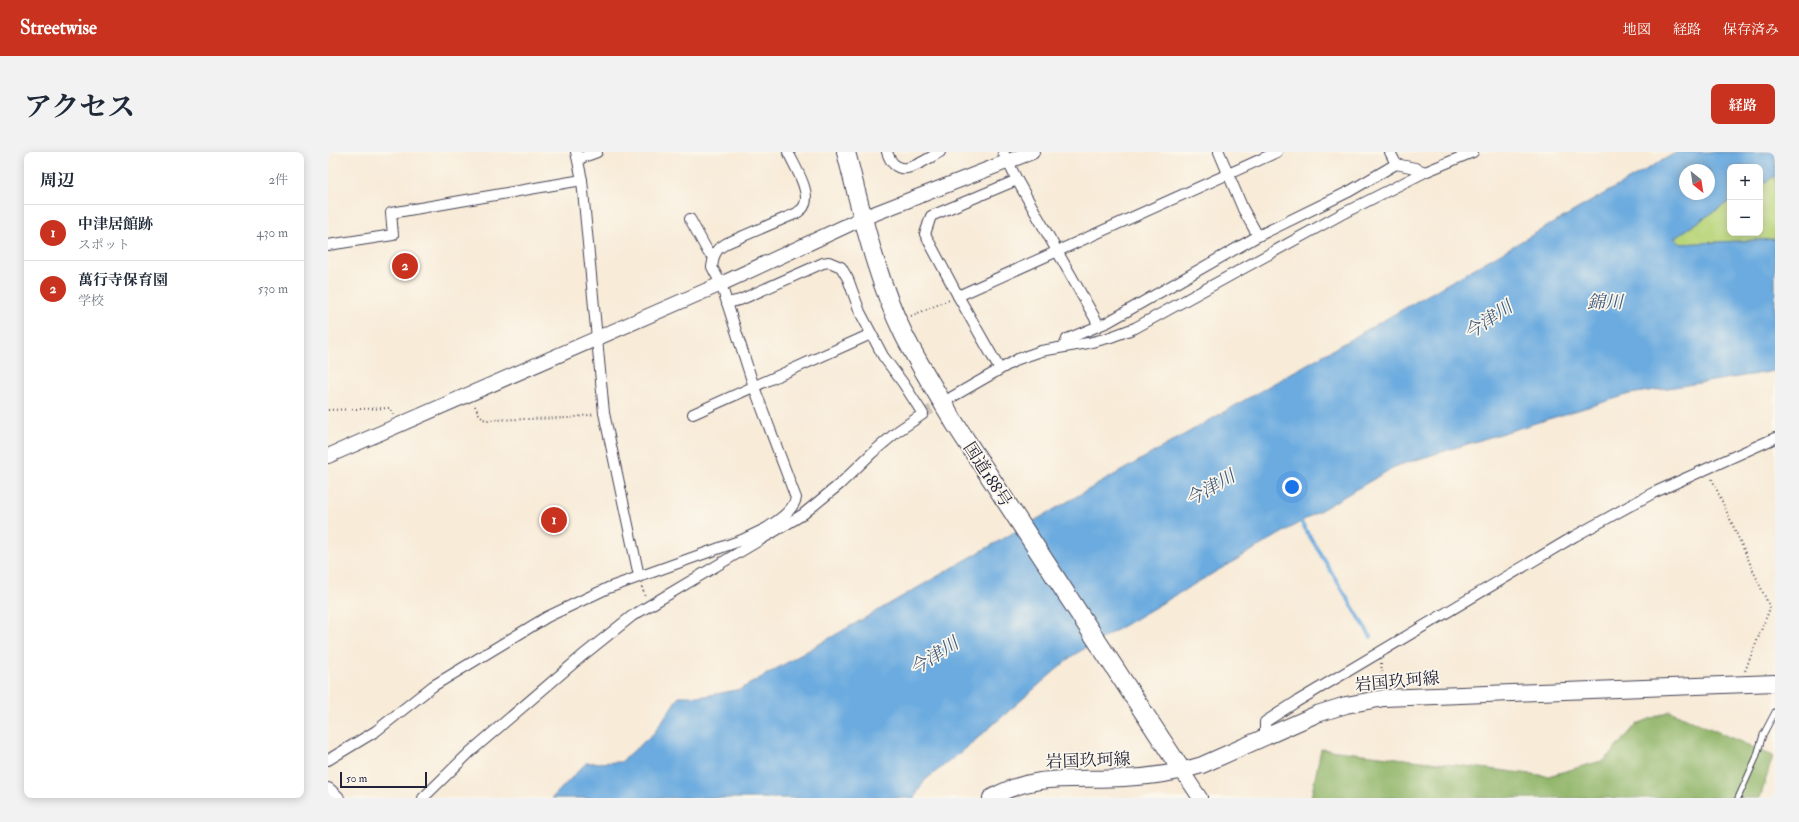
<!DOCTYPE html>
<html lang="ja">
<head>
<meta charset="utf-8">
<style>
  :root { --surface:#fff; --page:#f2f2f3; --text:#1f2937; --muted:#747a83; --line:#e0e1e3; --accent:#c8321e }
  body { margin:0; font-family:"IM FELL Double Pica","Noto Serif JP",serif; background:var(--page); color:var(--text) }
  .controls { position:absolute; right:12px; top:12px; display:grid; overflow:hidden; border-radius:8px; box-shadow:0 2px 10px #0003 }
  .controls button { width:36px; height:36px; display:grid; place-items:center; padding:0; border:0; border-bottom:1px solid var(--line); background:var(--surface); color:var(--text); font:20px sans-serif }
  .compass { position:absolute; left:1351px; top:12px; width:36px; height:36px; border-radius:50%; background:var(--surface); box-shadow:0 2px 10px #0003; rotate:150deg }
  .scale { position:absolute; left:12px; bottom:10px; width:87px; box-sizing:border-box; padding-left:4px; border:2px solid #22223b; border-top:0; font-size:11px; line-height:14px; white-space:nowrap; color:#22223b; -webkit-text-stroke:3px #fbf7ec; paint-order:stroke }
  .you { position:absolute; left:964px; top:335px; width:14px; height:14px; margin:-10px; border:3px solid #fff; border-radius:50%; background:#1a73e8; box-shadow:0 0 0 6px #1a73e833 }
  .badge { display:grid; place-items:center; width:26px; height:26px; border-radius:50%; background:var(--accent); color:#fff; font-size:13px; font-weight:700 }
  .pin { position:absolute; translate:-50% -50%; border:2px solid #fff; box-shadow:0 1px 4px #0006 }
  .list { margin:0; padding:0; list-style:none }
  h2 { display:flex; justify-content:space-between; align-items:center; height:52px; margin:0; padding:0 16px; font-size:17px }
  h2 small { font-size:13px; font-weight:400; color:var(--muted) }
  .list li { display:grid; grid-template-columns:26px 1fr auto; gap:12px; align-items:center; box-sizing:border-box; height:56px; padding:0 16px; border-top:1px solid var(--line) }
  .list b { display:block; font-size:15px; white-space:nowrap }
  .list p { margin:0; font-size:13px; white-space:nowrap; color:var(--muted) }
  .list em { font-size:13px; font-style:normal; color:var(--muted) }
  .map { position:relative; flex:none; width:1447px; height:646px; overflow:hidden; border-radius:8px }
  header { display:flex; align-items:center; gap:24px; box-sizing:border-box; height:56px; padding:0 20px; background:var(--accent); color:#fff }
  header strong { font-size:19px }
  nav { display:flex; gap:22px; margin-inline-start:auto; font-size:14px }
  .intro { display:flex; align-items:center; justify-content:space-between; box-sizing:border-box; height:96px; padding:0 24px }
  h1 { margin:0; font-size:28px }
  .button { padding:10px 18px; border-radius:8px; background:var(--accent); color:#fff; font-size:14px; font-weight:700 }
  main { display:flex; gap:24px; padding:0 24px }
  aside { flex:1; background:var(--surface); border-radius:8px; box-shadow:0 2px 10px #0003 }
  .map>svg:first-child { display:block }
  .green { fill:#b9d57a; stroke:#6e7c5a }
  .forest { fill:#92b66a; stroke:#5a6c52 }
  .water { fill:#6cabdf; stroke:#47668d; fill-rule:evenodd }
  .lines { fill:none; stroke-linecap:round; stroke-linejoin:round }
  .stream { stroke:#6cabdf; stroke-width:3.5 }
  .street-tunnel { stroke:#cdc3b9; stroke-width:10; stroke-dasharray:10 5; stroke-linecap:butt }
  .lane-casing { stroke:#424053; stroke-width:7 }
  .street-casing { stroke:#424053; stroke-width:12 }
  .secondary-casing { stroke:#424053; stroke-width:16 }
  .primary-casing { stroke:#424053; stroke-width:18 }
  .highway-casing { stroke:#424053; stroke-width:20 }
  .path { stroke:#424053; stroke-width:2; stroke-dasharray:1 3; stroke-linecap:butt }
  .lane { stroke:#fff; stroke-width:5 }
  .street { stroke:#fff; stroke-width:10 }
  .secondary { stroke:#fff; stroke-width:14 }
  .primary { stroke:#fff; stroke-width:16 }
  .highway { stroke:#fff; stroke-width:18 }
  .labels { text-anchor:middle; stroke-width:3.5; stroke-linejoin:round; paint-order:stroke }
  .street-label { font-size:17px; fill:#22223b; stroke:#fbf7ec }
  .water-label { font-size:18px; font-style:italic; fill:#40597d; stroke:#fbf7ec }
</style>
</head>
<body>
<header>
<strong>Streetwise</strong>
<nav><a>地図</a><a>経路</a><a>保存済み</a></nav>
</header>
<div class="intro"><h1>アクセス</h1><a class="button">経路</a></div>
<main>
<aside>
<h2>周辺<small>2件</small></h2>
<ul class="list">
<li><span class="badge">1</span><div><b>中津居館跡</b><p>スポット</p></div><em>430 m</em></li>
<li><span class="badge">2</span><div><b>萬行寺保育園</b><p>学校</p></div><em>530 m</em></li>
</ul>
</aside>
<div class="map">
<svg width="1447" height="646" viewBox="0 0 1447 646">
  <rect width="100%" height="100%" fill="#fbf7ec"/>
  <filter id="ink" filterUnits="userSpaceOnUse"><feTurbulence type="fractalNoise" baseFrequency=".025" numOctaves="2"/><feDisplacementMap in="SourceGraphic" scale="8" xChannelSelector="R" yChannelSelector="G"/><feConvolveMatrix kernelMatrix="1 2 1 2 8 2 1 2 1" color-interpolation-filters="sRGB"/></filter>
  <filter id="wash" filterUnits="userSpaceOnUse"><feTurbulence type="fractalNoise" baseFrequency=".012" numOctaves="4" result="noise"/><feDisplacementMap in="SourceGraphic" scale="16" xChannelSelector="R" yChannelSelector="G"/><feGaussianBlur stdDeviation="0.9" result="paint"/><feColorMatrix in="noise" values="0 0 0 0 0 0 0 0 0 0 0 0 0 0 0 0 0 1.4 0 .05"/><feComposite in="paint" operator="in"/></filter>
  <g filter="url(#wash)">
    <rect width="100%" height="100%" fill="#f8ebd8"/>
    <polygon class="green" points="1447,24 1447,87 1353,92 1346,86 1402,49 1402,81 1432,81 1432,33"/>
    <polygon class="forest" points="1342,559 1445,604 1432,646 983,646 993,597 1220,624 1277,608 1309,572"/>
    <path class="water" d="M1349,0H1447V24L1432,33V15H1402V49L1346,86L1353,92L1447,87V219L1302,242L1068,314L744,504L636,598L597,628L586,646H224L258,611L293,610L326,581L351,544H378L413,537ZM1357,18H1381V42H1357Z"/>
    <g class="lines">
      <polyline class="stream" points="973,370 1043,485"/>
    </g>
  </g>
  <g filter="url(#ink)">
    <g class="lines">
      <polyline class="street-tunnel" points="595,262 619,248"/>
      <defs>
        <polyline id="lane" points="1410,646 1428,606 1435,583 1447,560"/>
        <g id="street">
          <polyline points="248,0 254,28 276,261 311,424"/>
          <path d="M559,0C569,31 593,10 612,0"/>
          <polyline points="675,0 689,28 768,168 770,174"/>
          <polyline points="891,0 915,57 930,84"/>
          <polyline points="1062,0 1068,12 1087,16 1097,20"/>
          <polyline points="250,7 269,0"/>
          <path d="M362,67L380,100L386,104L384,115L393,132L426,235L468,346C465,359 450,368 439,376"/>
          <polyline points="0,93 65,83 63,61 254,28"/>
          <path d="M386,104L390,97L399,91L469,61C471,59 475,57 476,54C484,41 466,13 460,0"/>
          <polyline points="630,144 949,0"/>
          <polyline points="736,195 739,187 780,170 930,84 1022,39 1068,12"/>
          <polyline points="671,216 630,144 597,82 603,64 689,28"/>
          <polyline points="624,245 690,207 713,199 760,191 780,186 807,176 1012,63 1097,20 1145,0"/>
          <polyline points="365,262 543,182"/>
          <polyline points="937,584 937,570 968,550 1247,384 1325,341 1447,286"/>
          <polyline points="0,608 48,579 105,534 219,465 280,436 414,388 439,376 442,382"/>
          <polyline points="95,646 142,600 254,504 304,464 474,363 512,332 544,301 570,279 595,262 575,231 555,204 532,160 520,127 513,115 501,110 495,111 412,148 399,151"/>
        </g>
        <g id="secondary">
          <polyline points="0,304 393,132 535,66 704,0"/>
          <polyline points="854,619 872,646"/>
          <polyline points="0,638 9,646"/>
        </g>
        <path id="primary" d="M663,646C707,620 748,629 796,626C823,625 849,621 874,613L989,562L1018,553L1056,546L1447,531"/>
        <path id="highway" d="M518,0C534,62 548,126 576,183C591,213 609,241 626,270L854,619"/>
      </defs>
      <use href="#lane" class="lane-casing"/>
      <use href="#street" class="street-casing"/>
      <use href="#secondary" class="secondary-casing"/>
      <use href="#primary" class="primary-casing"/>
      <use href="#highway" class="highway-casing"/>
      <g class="path">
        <polyline points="583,164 621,148"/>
        <polyline points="147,254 151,262 157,268 241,266 267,262"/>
        <polyline points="0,258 62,256 65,262"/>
        <polyline points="1384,327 1442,456 1417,519"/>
        <polyline points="314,435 317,445"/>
        <polyline points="1053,511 1055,532"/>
      </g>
      <use href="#lane" class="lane"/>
      <use href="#street" class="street"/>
      <use href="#secondary" class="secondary"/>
      <use href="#primary" class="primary"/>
      <use href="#highway" class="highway"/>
    </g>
  </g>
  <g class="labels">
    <g class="street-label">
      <text transform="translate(660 322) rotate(57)" y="6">国道188号</text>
      <text transform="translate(1069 529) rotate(-5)" y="6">岩国玖珂線</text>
      <text transform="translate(760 608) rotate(-2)" y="6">岩国玖珂線</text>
    </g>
    <g class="water-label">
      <text x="1277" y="156">錦川</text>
      <text transform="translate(1160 168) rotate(-34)" y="6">今津川</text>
      <text transform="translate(882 336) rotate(-30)" y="6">今津川</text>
      <text transform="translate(606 504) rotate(-33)" y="6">今津川</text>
    </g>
  </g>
</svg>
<div class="controls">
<button>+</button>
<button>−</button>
</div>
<svg class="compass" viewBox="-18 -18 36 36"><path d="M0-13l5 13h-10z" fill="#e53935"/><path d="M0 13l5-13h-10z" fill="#747a83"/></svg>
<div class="scale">50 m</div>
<div class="you"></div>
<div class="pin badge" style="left:226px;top:368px">1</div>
<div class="pin badge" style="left:77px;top:114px">2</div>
</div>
</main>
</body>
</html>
